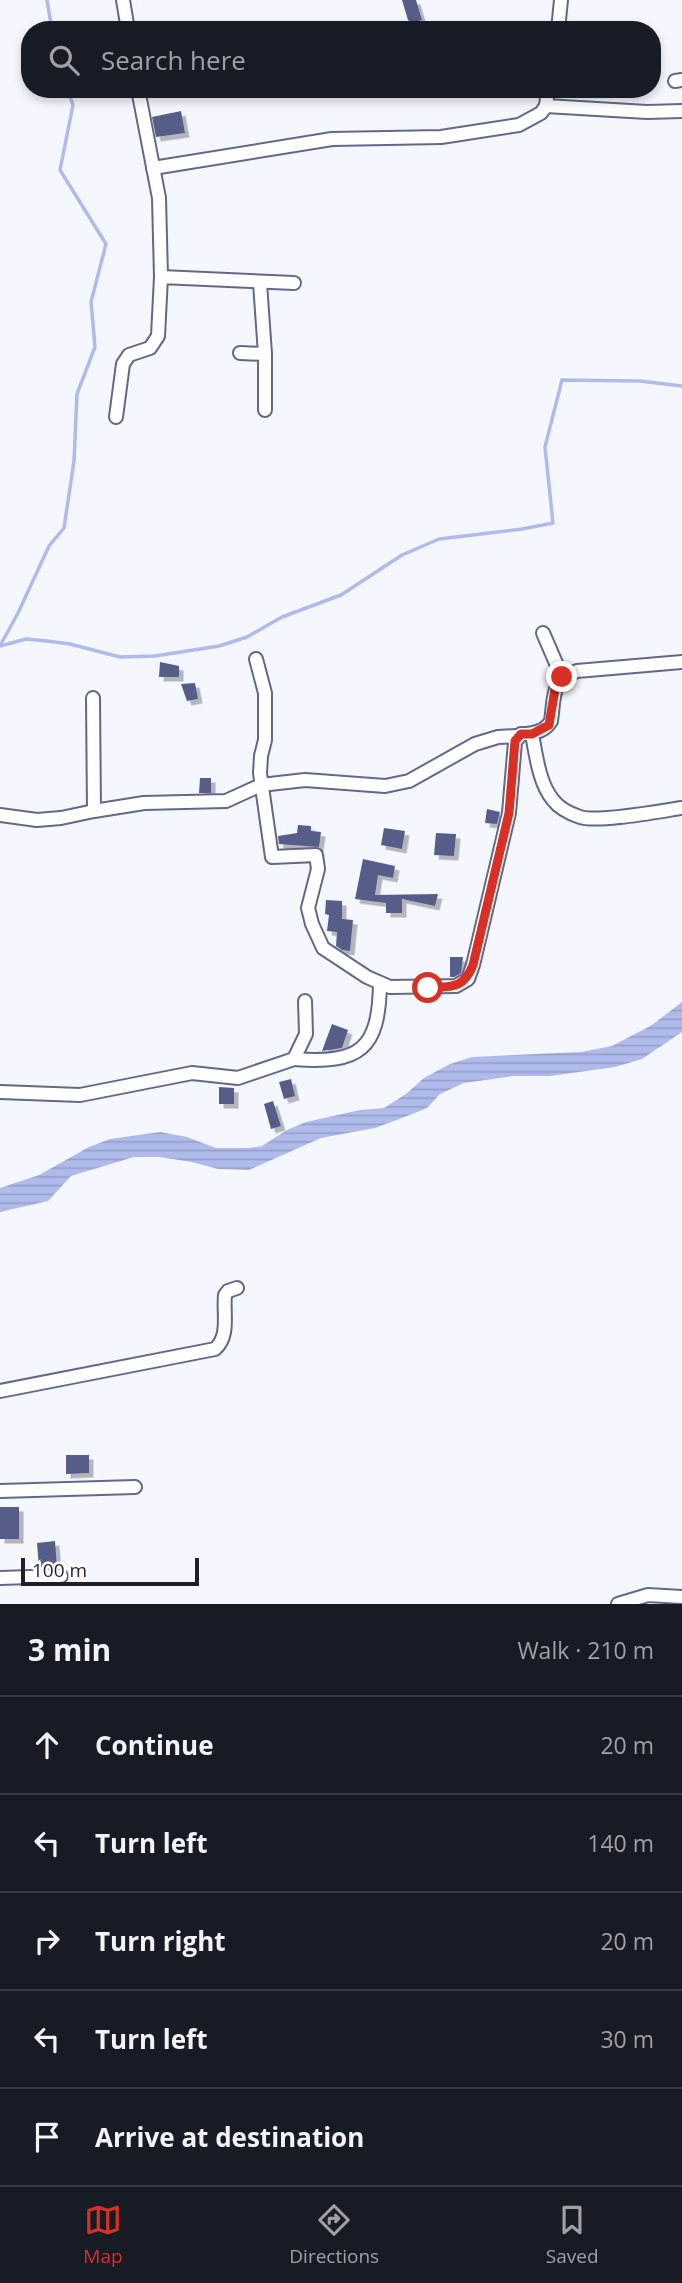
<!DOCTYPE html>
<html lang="en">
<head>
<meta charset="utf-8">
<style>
  :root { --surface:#171b24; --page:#242831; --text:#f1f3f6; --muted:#9ea1a6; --line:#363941; --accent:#d93025 }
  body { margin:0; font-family:"Open Sans",sans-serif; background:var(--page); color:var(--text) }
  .scale { position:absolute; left:21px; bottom:18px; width:178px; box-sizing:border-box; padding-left:7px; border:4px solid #1d202c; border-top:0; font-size:19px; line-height:24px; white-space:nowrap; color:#1d202c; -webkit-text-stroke:5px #fff; paint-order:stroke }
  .stop { position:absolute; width:21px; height:21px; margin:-16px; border:5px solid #d93025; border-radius:50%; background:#fff }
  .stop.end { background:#d93025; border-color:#fff; box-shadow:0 2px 7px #0008 }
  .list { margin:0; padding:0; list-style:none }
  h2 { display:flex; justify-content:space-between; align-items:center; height:91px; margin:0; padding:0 28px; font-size:30px }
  h2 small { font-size:23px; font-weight:400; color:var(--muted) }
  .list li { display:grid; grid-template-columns:46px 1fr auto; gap:21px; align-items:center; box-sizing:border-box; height:98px; padding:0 28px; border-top:2px solid var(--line) }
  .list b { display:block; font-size:26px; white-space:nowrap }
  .list em { font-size:23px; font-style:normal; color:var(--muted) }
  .icon { flex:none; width:38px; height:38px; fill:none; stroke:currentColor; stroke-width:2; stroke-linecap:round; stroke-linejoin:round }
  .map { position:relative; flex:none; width:682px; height:1604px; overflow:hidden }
  .search { position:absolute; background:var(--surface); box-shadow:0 4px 10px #0003; left:21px; right:21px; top:21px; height:77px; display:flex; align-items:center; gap:18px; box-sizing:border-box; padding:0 24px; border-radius:28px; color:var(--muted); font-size:26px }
  .sheet { height:581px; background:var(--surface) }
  nav { display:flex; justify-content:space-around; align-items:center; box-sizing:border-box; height:98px; border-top:2px solid var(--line); background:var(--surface); font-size:19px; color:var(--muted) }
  nav a { display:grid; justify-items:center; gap:4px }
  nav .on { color:var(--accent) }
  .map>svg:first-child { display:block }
  .water { fill:url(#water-rules) }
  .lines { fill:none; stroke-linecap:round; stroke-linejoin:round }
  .stream { stroke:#b0bbeb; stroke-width:3.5 }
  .building { fill:#555d88; filter:url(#shadow) }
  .minor-casing { stroke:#626987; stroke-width:16 }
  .minor { stroke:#fff; stroke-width:12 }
  .route { stroke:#d93025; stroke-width:9 }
</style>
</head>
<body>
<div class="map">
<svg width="682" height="1604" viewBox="0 0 682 1604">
  <defs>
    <pattern id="water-rules" width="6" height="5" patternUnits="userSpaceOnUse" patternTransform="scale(1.75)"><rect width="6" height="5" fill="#b0bbeb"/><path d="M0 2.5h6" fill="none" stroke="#97a0ca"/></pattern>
    <filter id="shadow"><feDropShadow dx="4.5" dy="4.5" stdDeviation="0" flood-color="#0004"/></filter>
  </defs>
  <rect width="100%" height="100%" fill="#f5f7fe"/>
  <polygon class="water" points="682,1002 682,1032 642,1059 615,1067 550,1076 513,1076 464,1083 440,1094 427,1108 402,1118 375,1128 321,1138 249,1170 218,1169 192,1162 159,1157 134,1157 71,1176 48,1201 0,1212 0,1188 39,1175 89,1147 110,1139 160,1132 187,1137 216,1148 249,1148 262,1146 287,1130 306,1122 360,1110 384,1108 406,1094 424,1078 450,1064 472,1057 581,1052 612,1046 652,1025"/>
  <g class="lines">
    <g class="stream">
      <polyline points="47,0 52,30"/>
      <polyline points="1,644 18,613 49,546 64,528 74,461 77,394 95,347 91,302 106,244 60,170 73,105 67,89"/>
      <polyline points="0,646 26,639 47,641 70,644 120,657 155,656 219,646 247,637 282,617 341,595 402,555 439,539 522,529 553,523 545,447 562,380 640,381 682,386"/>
    </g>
  </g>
  <g class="building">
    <polygon points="402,0 416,0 422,20 412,23 408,20"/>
    <polygon points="181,111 185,133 156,137 152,117"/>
    <polygon points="160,662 179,666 179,677 159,677"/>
    <polygon points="195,683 198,699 187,701 181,684"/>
    <polygon points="200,778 211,778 211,793 199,793"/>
    <polygon points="487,809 500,812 497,824 485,823"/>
    <polygon points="298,825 311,826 311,831 321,832 319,847 279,844 278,836 297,833"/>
    <polygon points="384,828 405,831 402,849 381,845"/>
    <polygon points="436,833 456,834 454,856 434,855"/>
    <polygon points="363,859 395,866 393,878 378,875 375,895 438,894 435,906 402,899 402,913 386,913 386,903 355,899"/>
    <polygon points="326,900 342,901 342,919 353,920 350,951 342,950 336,946 337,932 327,931 329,915 325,914"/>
    <polygon points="450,957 463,957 461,973 454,977 450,977"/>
    <polygon points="332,1024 348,1030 342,1048 322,1051"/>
    <polygon points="291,1079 295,1096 284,1099 279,1082"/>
    <polygon points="219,1087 234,1088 234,1104 219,1104"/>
    <polygon points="273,1101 281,1126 271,1129 264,1104"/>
    <polygon points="66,1455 89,1455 89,1473 66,1474"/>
    <rect x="0" y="1507" width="19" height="32"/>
    <polygon points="55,1541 57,1567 39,1568 37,1543"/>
  </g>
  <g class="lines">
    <defs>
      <g id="minor">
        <polyline points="123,0 128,30"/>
        <polyline points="558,30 561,0"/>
        <polyline points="675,81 682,80"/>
        <polyline points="138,89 159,198 161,277"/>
        <polyline points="546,106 647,112 682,111"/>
        <polyline points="153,168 332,139 441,137 519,125 541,113 546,106 548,89"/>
        <polyline points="260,283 265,354 265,410"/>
        <polyline points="240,353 265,354"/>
        <polyline points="116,417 123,364 129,355 150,348 158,336 161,277 294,283"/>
        <polyline points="543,633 562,677"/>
        <path d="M256,659L265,693V740L261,756L260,773L272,857L316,855L318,869L308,908L312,924L323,948L367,977L390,987L456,986L468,979L473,965L509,813L515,742L521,734C533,734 545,732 551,721C555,695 550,682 577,671L682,662"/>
        <polyline points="93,698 94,811"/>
        <path d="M532,734C536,755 539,783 553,800C559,808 571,814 580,817C598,823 661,811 682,808"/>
        <polyline points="0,815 37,820 61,818 94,811 144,803 226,801 261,785 305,780 385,786 409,781 475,744 498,737 517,736"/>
        <path d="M294,1059C360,1064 379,1050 380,983"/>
        <polyline points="0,1092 80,1095 192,1073 238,1078 294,1059 306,1034 305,1001"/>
        <path d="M0,1391L215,1349C230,1336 223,1313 225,1295L228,1291L237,1288"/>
        <polyline points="0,1491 135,1487"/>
        <polyline points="0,1578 61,1576"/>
        <polyline points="618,1604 648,1595 682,1597"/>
      </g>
    </defs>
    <use href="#minor" class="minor-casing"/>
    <use href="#minor" class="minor"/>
  </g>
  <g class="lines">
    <path class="route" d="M428,988C451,986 463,990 473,965L509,813L515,741L521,734H532L549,725L555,689L562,677"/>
  </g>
</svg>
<div class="scale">100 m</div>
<div class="stop" style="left:428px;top:988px"></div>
<div class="stop end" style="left:562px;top:677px"></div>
<div class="search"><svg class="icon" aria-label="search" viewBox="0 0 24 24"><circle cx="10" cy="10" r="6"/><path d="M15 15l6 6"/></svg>Search here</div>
</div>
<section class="sheet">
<h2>3 min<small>Walk · 210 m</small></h2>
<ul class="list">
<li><svg class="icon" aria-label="ahead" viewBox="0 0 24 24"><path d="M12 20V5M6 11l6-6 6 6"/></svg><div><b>Continue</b></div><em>20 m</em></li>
<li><svg class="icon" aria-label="left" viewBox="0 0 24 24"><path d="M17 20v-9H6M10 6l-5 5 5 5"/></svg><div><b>Turn left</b></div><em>140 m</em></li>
<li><svg class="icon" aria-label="right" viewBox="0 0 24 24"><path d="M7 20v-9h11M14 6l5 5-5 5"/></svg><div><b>Turn right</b></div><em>20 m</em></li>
<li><svg class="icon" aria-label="left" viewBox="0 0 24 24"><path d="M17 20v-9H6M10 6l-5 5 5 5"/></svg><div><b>Turn left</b></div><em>30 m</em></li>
<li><svg class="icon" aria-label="arrive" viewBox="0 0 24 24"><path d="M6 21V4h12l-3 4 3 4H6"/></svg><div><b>Arrive at destination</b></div></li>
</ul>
</section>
<nav>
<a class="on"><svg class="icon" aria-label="map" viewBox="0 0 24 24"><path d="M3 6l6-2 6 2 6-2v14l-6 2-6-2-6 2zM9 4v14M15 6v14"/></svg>Map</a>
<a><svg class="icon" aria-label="directions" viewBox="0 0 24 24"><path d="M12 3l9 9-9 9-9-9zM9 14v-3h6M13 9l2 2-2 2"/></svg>Directions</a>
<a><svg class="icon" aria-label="saved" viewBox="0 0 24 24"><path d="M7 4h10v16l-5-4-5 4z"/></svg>Saved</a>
</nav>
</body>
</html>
